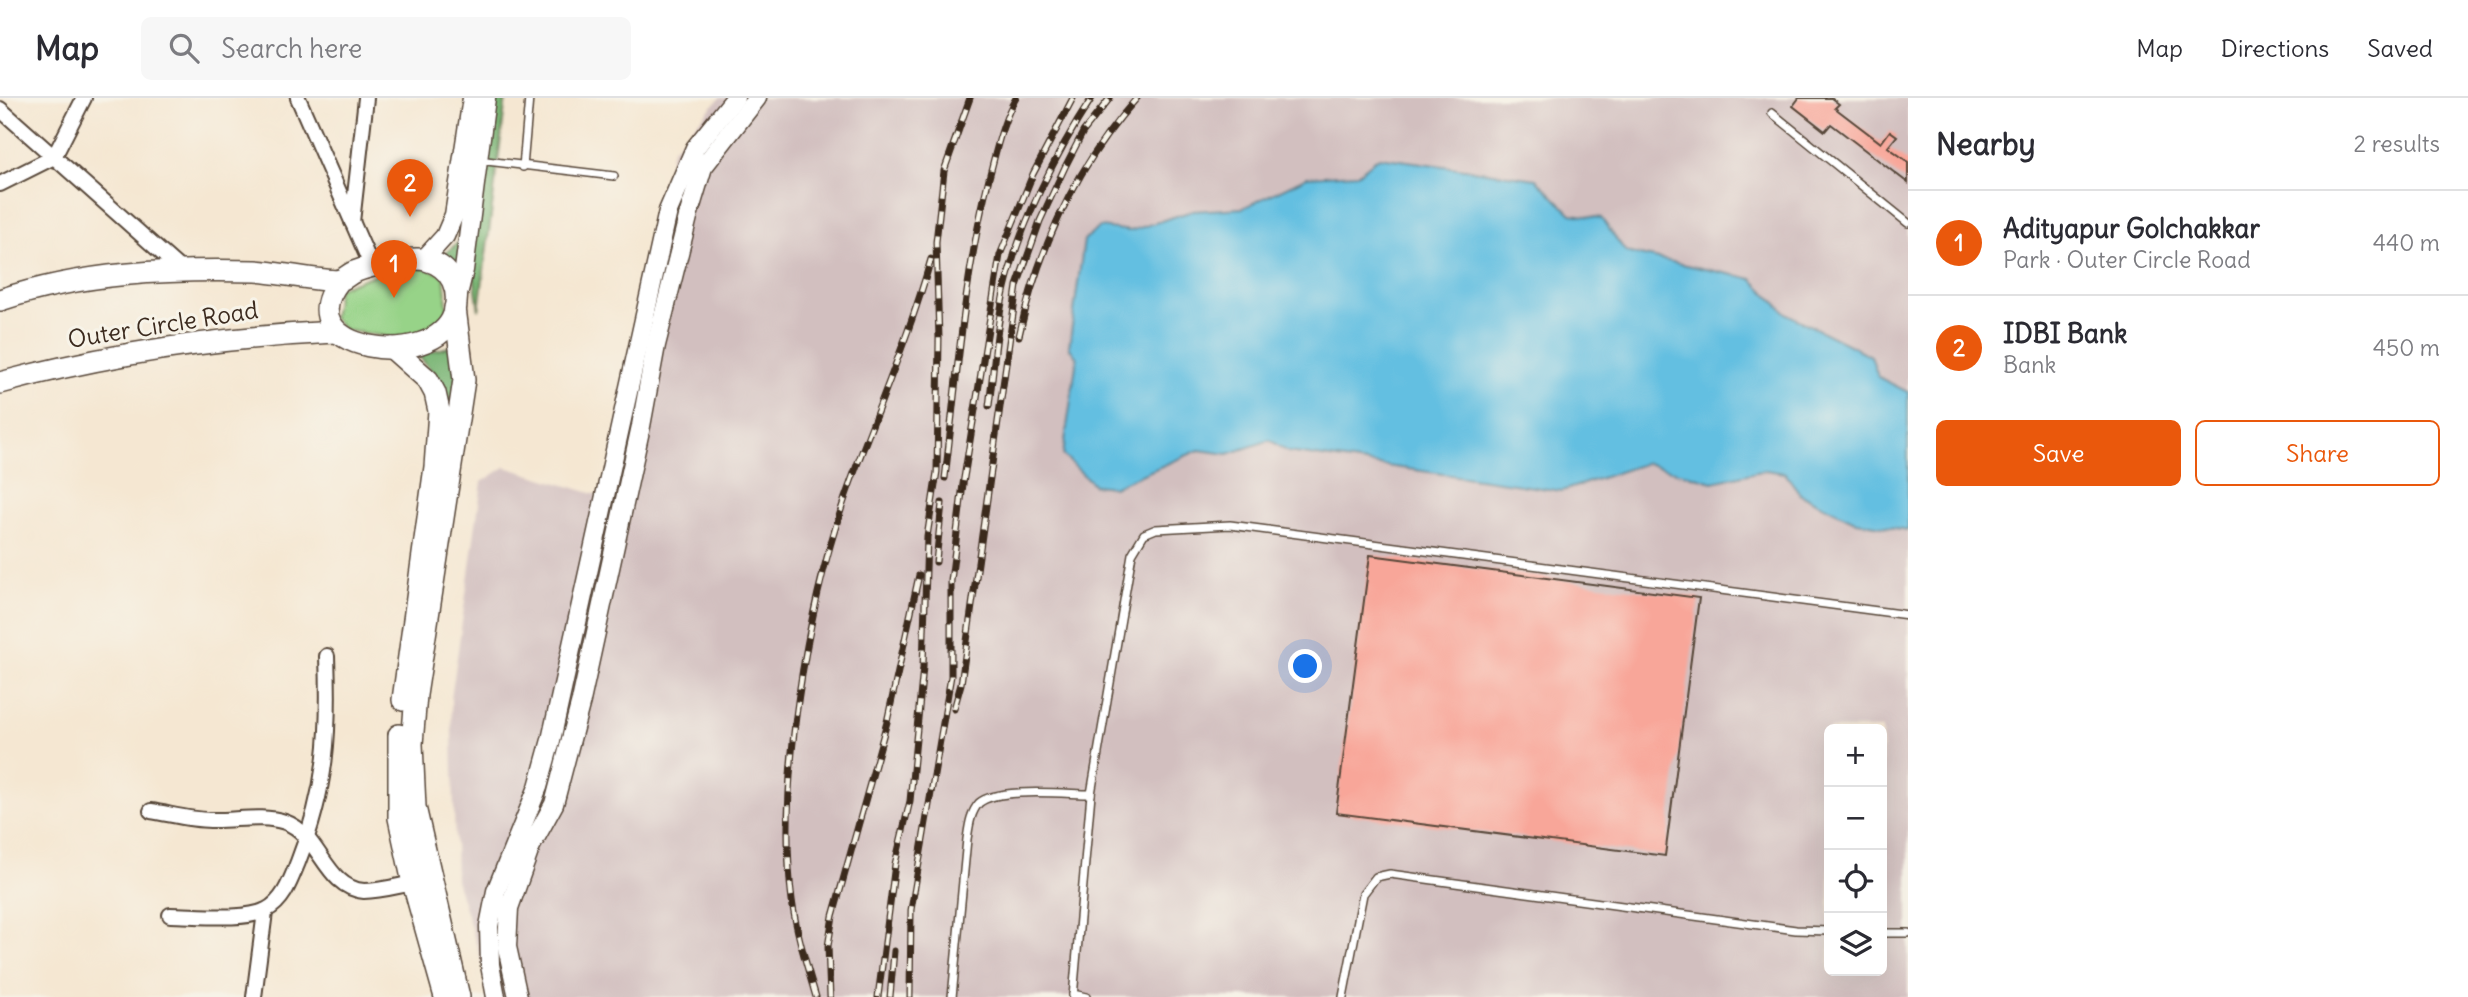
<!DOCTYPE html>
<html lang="en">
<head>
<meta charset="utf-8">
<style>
  :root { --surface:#fff; --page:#f7f7f7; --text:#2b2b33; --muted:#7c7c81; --line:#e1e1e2; --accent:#ea580c }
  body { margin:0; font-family:Delius,sans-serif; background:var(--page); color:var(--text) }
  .controls { position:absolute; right:21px; bottom:21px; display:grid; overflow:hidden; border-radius:10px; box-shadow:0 7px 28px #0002 }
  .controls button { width:63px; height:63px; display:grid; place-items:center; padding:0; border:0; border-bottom:2px solid var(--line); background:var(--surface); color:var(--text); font:35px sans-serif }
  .you { position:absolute; left:1306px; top:569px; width:24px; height:24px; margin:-18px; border:5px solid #fff; border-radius:50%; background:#1a73e8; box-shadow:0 0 0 10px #1a73e833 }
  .badge { display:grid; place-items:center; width:46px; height:46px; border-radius:50%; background:var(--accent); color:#fff; font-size:23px; font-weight:700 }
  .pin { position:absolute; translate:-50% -58px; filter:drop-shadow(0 2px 4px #0008) }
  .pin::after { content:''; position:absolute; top:37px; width:24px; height:21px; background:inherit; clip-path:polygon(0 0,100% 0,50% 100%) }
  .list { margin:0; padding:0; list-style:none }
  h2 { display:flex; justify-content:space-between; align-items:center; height:91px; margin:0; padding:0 28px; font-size:30px }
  h2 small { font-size:23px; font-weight:400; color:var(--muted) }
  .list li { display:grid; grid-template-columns:46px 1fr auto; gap:21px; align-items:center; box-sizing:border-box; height:105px; padding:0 28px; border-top:2px solid var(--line) }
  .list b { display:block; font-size:26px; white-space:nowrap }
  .list p { margin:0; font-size:23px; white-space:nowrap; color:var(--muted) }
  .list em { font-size:23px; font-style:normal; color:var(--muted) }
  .actions { display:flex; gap:14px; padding:21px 28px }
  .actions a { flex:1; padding:16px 0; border:2px solid var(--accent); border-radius:10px; text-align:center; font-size:24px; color:var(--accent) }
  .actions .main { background:var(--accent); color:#fff }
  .icon { flex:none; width:38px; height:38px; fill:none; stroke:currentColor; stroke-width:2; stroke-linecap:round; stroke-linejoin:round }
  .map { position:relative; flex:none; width:1908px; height:899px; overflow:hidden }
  header { display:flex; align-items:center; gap:42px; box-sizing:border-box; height:98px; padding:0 35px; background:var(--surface); border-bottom:2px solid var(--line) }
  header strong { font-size:33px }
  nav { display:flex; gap:38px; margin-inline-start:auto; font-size:24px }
  .search { width:490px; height:63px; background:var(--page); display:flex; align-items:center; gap:18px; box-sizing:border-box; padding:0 24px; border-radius:10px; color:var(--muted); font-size:26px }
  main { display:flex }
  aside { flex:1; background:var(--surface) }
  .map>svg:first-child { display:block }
  .industrial { fill:#d2bfbf; fill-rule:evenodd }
  .green { fill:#97d388; stroke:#697e53; stroke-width:2 }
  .forest { fill:#79b574; stroke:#5a7049; stroke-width:2 }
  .water { fill:#64bfe1; stroke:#507480; stroke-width:2 }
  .building { fill:#f8a699 }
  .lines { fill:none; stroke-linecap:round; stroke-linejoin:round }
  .service-casing { stroke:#574639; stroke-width:10 }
  .minor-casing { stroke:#574639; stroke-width:18 }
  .tertiary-casing { stroke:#574639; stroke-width:21 }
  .primary-casing { stroke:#574639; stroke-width:24 }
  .service { stroke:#fff; stroke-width:7 }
  .minor { stroke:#fff; stroke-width:14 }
  .tertiary { stroke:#fff; stroke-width:18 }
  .primary { stroke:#fff; stroke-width:21 }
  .rail-casing { stroke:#3b2a1e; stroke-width:7 }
  .rail { stroke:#f7f3e8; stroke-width:4.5; stroke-dasharray:13; stroke-linecap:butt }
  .labels { text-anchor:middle; stroke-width:6; stroke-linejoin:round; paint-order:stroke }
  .street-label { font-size:24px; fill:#3b2a1e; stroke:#f7f3e8 }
</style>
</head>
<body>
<header>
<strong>Map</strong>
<div class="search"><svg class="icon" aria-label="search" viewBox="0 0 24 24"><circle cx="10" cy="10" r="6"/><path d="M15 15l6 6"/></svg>Search here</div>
<nav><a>Map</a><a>Directions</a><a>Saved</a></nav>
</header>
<main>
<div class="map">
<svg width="1908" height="899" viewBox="0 0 1908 899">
  <rect width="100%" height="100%" fill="#f7f3e8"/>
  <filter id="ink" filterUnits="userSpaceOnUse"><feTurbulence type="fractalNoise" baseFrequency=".0143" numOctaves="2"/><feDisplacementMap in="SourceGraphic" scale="14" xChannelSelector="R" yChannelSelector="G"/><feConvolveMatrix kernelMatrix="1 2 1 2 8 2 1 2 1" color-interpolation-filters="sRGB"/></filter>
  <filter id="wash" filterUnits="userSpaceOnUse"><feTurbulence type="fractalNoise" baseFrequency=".00686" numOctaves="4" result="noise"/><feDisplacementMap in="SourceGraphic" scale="28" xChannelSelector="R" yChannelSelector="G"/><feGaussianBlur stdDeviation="1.57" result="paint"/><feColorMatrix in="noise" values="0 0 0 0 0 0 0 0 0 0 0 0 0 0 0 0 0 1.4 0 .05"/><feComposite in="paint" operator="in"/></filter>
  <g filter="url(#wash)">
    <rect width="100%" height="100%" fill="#f5e7d2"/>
    <path class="industrial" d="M720,0H1908V899H493L456,782L451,601L482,384L505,369L604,399L672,52ZM1829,631H1882V873H1829Z"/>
    <polygon class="green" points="408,165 444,177 448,218 418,238 389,239 345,232 333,220 338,190"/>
    <g class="forest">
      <polygon points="488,0 506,0 479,212 474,178 452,167 432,166 465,139"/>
      <polygon points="455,247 458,276 447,355 434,276 418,257"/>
    </g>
    <polygon class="water" points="1379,59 1536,81 1571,116 1601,120 1626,154 1752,181 1787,216 1871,258 1878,279 1908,294 1908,432 1857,424 1801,397 1785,375 1765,372 1713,384 1646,365 1562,393 1288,354 1270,342 1228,356 1199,352 1113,389 1094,387 1063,357 1077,260 1069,249 1084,142 1100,129 1130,133 1192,113 1243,110 1307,79 1357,76"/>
    <g id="blocks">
      <g class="building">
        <polygon points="1799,0 1831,0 1839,6 1835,10 1881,45 1890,33 1897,38 1888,49 1908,64 1908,85 1831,26 1825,33 1793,8"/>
        <polygon points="1370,457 1699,500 1665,758 1336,715"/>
      </g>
    </g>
  </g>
  <g filter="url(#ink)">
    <use href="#blocks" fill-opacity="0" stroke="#574639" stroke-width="2"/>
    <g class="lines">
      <defs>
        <g id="service">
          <polyline points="1772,15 1908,125"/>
          <polyline points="478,62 614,78"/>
          <polyline points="523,69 529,0"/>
          <polyline points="1882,835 1908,835"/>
          <polyline points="1073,896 1086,899"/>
          <path d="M952,899L967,741C969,729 970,715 979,705C997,689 1066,696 1091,696"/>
          <polyline points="1073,899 1091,696 1132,456 1144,436 1156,431 1230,427 1908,517"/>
          <polyline points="1343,899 1363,796 1376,779 1390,776 1796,832 1829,833"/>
        </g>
        <g id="minor">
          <polyline points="298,0 372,169"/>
          <polyline points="0,11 180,171"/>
          <polyline points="0,86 54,59 84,0"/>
          <polyline points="352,124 366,0"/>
          <path d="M151,713C170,716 190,722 210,722C234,723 262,716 285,724C320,736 325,790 364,793C380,793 397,788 413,785"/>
          <path d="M170,817C194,817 246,823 266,812C284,803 291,781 298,764C327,690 330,636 327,558"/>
          <polyline points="254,899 265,814"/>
        </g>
        <g id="tertiary">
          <polyline points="424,161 445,138 454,117 472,0"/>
          <polyline points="457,201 464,172 486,0"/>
          <polyline points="496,899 490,867 489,828 496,793 538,689 551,642 668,113 695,50 735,0"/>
          <polyline points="518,899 507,849 509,810 531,748 554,706 581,603 641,328 656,247 689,115 703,69 757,0"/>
        </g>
        <g id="primary">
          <path d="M0,202C84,174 168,171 256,173C273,174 330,185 340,182C345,181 349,176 354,174C369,168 411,158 426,162C452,169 461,192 454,216C434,275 283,253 340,182"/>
          <polyline points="455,210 464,282 416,597 412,646 415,709 459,899"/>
          <polyline points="392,250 428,282 435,295 439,313 435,369 403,602"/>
          <path d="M0,285C110,255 222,239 336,234"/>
          <polyline points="399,637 399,720 413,785 445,899"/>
        </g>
      </defs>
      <use href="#service" class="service-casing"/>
      <use href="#minor" class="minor-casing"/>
      <use href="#tertiary" class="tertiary-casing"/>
      <use href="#primary" class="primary-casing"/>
      <use href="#service" class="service"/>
      <use href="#minor" class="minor"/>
      <use href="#tertiary" class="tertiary"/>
      <use href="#primary" class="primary"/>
      <defs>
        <g id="rail">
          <path d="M1019,238C1039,149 1076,68 1137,0"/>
          <path d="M989,308C994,269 996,228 1005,190C1020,126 1056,55 1092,0"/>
          <path d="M945,380C957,280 964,178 989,80C996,54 1002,23 1016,0"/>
          <polyline points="936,464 942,405"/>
          <polyline points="954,611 961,586 1017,188 1040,123 1065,69 1083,34 1110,0"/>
          <path d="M816,899C807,868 796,834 792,802C777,685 807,511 845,400C873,320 908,243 931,161"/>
          <polyline points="830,899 828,848 833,818 887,624 919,477"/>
          <polyline points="878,899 895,766 910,703 923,569 927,439 937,374 939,240 936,144 944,73 970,0"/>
          <polyline points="890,899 894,853"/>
          <polyline points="910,899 911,812 951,578 951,483 963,386 1000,157 1033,76 1073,0"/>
        </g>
      </defs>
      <use href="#rail" class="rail-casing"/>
      <use href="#rail" class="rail"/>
    </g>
  </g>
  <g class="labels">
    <g class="street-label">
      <text transform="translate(163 227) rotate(-9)" y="8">Outer Circle Road</text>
    </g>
  </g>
</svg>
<div class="controls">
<button>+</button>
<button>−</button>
<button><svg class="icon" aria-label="locate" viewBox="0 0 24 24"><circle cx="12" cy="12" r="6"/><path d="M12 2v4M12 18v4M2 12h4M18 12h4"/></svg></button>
<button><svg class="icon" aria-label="layers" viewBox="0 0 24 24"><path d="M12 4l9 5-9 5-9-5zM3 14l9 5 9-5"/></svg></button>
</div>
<div class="you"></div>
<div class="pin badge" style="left:394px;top:200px">1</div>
<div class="pin badge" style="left:410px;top:119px">2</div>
</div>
<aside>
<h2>Nearby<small>2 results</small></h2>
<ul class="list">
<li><span class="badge">1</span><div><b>Adityapur Golchakkar</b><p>Park · Outer Circle Road</p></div><em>440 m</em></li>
<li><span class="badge">2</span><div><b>IDBI Bank</b><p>Bank</p></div><em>450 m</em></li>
</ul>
<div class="actions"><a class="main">Save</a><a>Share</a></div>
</aside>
</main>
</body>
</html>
